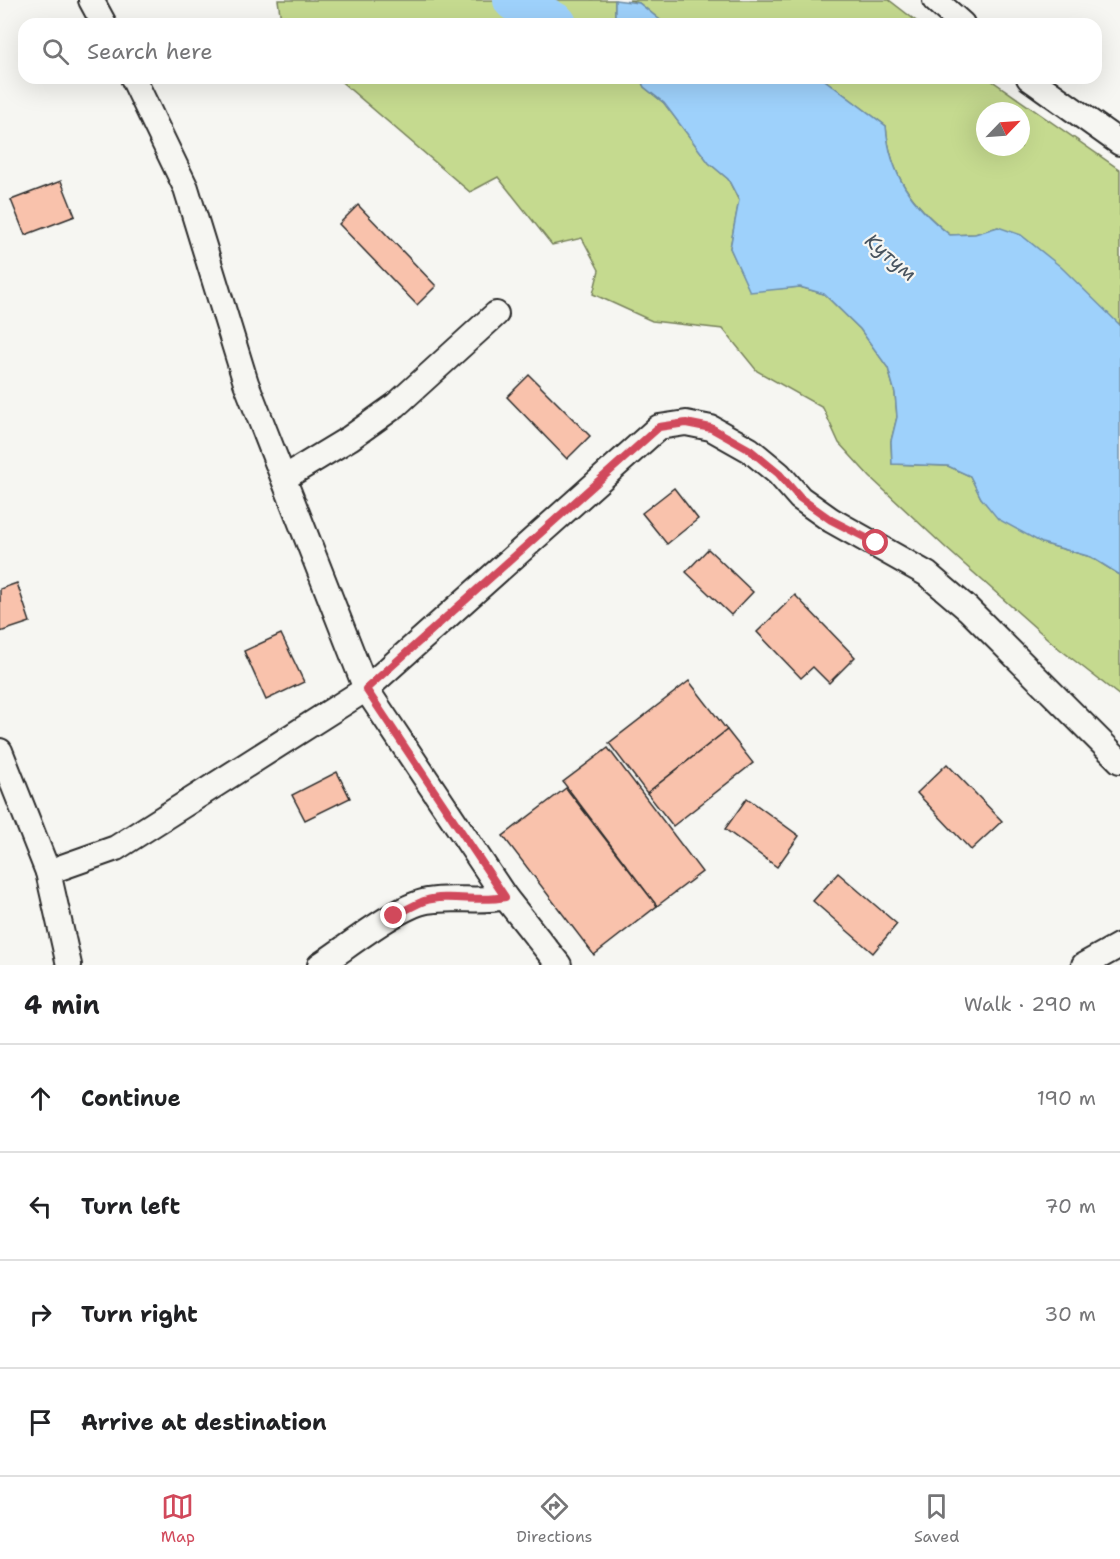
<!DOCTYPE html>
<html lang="en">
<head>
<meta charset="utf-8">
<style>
  :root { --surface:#fff; --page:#f2f2f2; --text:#202124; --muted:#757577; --line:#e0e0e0; --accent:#d1495b }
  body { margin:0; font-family:"Shantell Sans",sans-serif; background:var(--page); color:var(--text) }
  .compass { position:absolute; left:976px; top:102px; width:54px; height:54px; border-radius:50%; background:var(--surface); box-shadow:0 6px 24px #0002; rotate:65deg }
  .stop { position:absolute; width:18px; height:18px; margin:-14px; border:4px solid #d1495b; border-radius:50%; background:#fff }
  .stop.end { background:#d1495b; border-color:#fff; box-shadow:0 2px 6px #0008 }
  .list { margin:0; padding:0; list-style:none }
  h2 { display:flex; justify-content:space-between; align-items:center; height:78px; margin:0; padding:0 24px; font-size:26px }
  h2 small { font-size:20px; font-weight:400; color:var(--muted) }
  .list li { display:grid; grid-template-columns:39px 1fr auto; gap:18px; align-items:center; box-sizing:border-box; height:108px; padding:0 24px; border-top:2px solid var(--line) }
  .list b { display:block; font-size:22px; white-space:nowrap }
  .list em { font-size:20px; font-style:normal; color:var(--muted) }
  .icon { flex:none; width:33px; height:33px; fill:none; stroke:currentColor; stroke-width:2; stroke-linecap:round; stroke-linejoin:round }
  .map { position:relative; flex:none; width:1120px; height:965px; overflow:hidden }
  .search { position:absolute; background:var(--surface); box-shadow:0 6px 24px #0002; left:18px; right:18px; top:18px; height:66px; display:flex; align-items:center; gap:15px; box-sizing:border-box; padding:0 21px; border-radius:18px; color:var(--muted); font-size:22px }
  .sheet { height:510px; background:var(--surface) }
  nav { display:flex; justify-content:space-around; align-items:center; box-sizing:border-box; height:84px; border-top:2px solid var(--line); background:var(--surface); font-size:16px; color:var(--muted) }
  nav a { display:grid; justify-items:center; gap:3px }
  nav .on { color:var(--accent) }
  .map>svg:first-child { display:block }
  .green { fill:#c5da8f; stroke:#78825d; stroke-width:1.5; fill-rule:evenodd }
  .water { fill:#9ed1fb; stroke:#708fa8; stroke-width:1.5 }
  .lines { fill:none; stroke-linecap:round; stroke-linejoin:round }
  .river { stroke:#9ed1fb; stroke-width:42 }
  .building { fill:#f9c2ac; stroke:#2b2b2b; stroke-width:1.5 }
  .minor-casing { stroke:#2b2b2b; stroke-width:28 }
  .minor { stroke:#f6f6f2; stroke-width:24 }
  .route { stroke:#d1495b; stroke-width:8 }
  .labels { text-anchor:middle; stroke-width:4.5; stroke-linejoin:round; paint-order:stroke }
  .water-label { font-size:20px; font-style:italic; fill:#48545f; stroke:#f6f6f2 }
</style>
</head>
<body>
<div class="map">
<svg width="1120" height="965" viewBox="0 0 1120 965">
  <rect width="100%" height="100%" fill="#f6f6f2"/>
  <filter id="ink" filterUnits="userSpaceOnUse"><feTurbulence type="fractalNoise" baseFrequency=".0167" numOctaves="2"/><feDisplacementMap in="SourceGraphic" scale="12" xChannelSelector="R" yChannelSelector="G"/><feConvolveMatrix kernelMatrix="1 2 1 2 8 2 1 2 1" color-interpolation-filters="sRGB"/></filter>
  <g filter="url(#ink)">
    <g class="green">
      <polygon points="278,0 615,0 615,24 284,24 281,20"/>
      <polygon points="629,0 889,0 920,24 665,24 639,3"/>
      <polygon points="337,78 640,78 644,87 664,103 709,163 728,179 739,201 730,248 750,291 800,287 824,294 860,329 888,368 895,393 897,417 891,441 892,464 948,466 970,476 981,498 1042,543 1091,557 1120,575 1120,696 1057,647 946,548 870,477 839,443 823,408 757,371 723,329 652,321 593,294 599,270 582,238 552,245 498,177 470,192"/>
      <path d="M822,78H988L1120,170V325L998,227L975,234L950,235C912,204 890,176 886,126ZM985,111H1021V147H985Z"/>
    </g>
    <g class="water">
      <polygon points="615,0 639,3 665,24 615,24"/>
      <path d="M640,78H822L886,126C890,176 912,205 950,235L975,234L998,227L1021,235L1061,267L1120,325V575L1091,557L1042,543L998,519L981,498L970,476L948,466L892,464L891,441L897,417L895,393L888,368L860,329L824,294L800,287L750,292L730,248L739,200L728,179L709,163L664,103L644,87Z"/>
    </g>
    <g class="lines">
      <polyline class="river" points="514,0 556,24"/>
    </g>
    <g class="building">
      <polygon points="61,181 75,216 25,235 11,200"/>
      <polygon points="358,205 436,286 417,305 339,224"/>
      <polygon points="529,375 590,436 567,459 507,397"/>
      <polygon points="674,488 698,519 667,544 642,513"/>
      <polygon points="708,549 753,592 731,615 686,572"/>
      <polygon points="17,583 30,622 0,632 0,589"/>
      <polygon points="795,595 855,657 829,683 813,667 801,678 757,632"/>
      <polygon points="281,634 304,682 266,700 244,651"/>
      <polygon points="689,681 727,730 647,793 609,743"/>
      <polygon points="727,730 753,763 673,826 647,793"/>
      <polygon points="608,748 702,872 657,906 563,782"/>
      <polygon points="947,764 1002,821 971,850 917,793"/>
      <polygon points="337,772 350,798 305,820 292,795"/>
      <polygon points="566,788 657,906 594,955 503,836"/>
      <polygon points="747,798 799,836 777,867 725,829"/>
      <polygon points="838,873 897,924 873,953 813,901"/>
    </g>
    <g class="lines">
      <defs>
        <g id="minor">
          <polyline points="91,0 104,24"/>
          <polyline points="935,0 962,24"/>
          <polyline points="133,78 186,188 246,383 366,689 505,897 559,965"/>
          <polyline points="1029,78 1120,143"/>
          <polyline points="284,478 350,438 396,405 496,314"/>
          <polyline points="0,751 48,872 69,965"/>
          <polyline points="48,872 116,848 366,689 659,427 686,423 711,428 750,450 779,474 800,498 831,520 927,574 968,609 1120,761"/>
          <path d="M320,965C346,948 398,906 427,901C453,896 479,903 505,897"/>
          <polyline points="1084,965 1120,945"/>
        </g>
      </defs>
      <use href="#minor" class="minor-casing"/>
      <use href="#minor" class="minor"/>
    </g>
  </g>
  <g class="lines" filter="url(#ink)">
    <path class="route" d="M394,916C404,911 414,905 424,901C449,893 479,903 505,897L366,689L659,427L686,423L711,428L750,450L779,474L800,498L831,520L876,543"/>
  </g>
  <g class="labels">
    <g class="water-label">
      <text transform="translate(891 257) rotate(41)" y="7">Кутум</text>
    </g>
  </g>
</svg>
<svg class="compass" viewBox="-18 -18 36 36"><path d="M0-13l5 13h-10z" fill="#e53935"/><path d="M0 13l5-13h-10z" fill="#757577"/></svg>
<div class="stop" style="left:876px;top:543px"></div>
<div class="stop end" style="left:394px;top:916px"></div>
<div class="search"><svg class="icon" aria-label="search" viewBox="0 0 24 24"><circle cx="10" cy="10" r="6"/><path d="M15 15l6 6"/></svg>Search here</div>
</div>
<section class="sheet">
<h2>4 min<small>Walk · 290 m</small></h2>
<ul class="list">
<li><svg class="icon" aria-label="ahead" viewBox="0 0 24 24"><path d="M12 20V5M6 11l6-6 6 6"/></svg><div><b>Continue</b></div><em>190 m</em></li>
<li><svg class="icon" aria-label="left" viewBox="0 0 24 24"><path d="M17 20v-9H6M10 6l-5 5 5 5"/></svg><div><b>Turn left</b></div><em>70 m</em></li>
<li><svg class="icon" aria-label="right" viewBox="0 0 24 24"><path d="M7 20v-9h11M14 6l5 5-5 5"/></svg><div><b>Turn right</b></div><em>30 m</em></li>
<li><svg class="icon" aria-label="arrive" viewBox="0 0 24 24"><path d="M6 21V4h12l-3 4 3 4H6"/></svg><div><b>Arrive at destination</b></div></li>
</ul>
</section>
<nav>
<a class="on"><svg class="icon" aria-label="map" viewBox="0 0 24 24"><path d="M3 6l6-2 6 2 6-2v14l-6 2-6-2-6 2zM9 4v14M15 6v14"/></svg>Map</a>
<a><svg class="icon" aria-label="directions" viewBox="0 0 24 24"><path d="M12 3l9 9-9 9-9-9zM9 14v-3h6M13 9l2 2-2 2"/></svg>Directions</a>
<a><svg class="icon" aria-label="saved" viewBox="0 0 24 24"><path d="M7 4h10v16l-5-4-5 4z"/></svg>Saved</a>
</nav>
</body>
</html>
